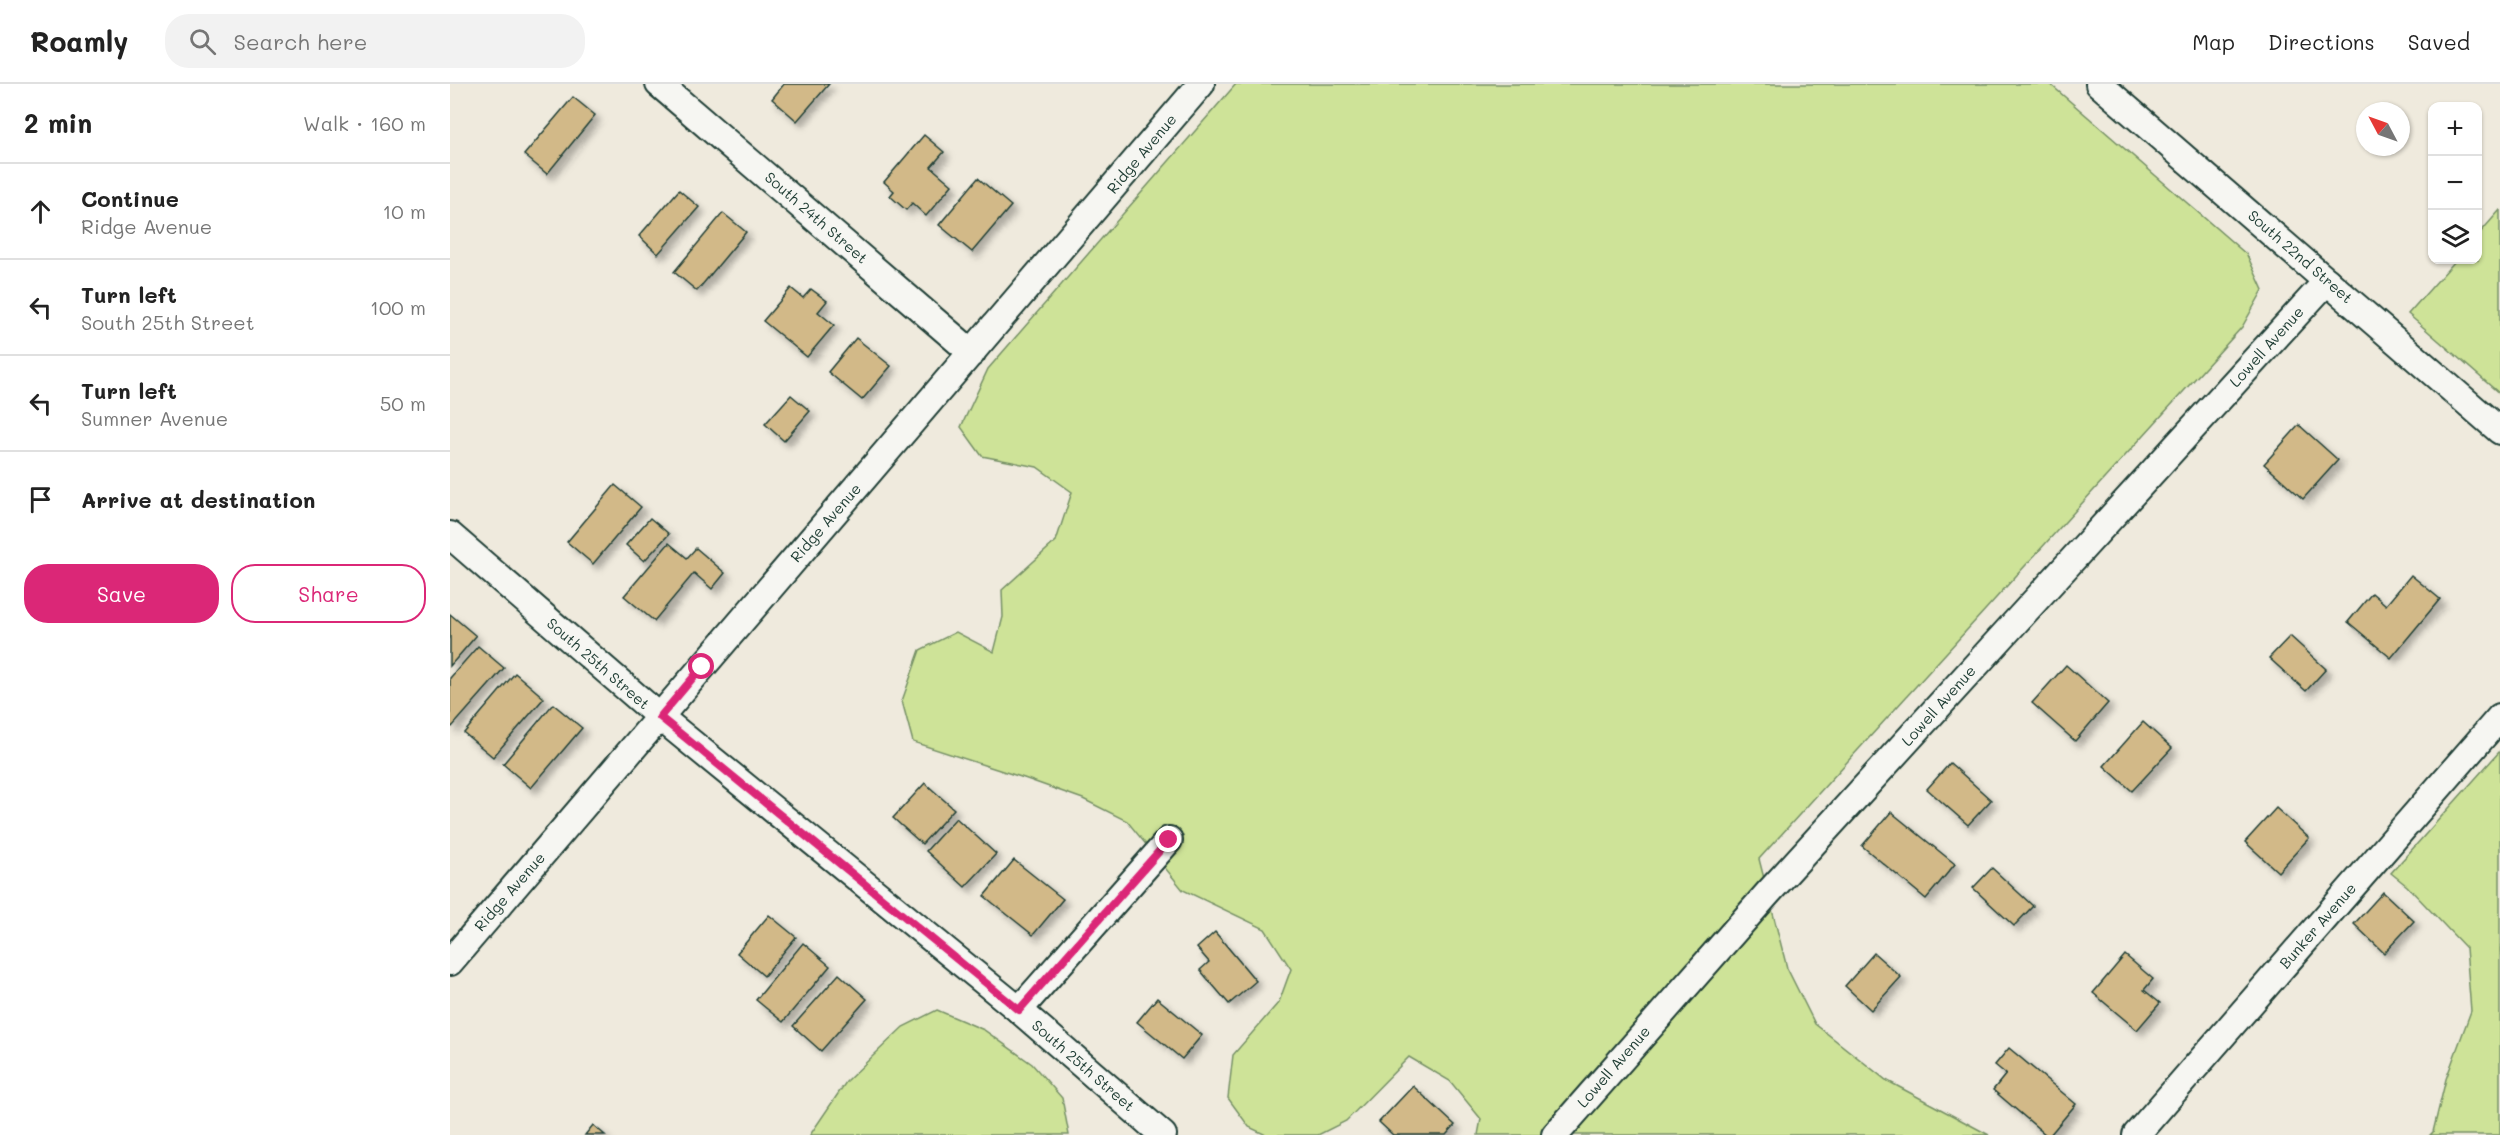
<!DOCTYPE html>
<html lang="en">
<head>
<meta charset="utf-8">
<style>
  :root { --surface:#fff; --page:#f2f2f2; --text:#222; --muted:#767676; --line:#e0e0e0; --accent:#db2777 }
  body { margin:0; font-family:Mali,sans-serif; background:var(--page); color:var(--text) }
  .controls { position:absolute; right:18px; top:18px; display:grid; overflow:hidden; border-radius:12px; box-shadow:0 2px 4px #0004 }
  .controls button { width:54px; height:54px; display:grid; place-items:center; padding:0; border:0; border-bottom:2px solid var(--line); background:var(--surface); color:var(--text); font:30px sans-serif }
  .compass { position:absolute; left:1906px; top:18px; width:54px; height:54px; border-radius:50%; background:var(--surface); box-shadow:0 2px 4px #0004; rotate:311deg }
  .stop { position:absolute; width:18px; height:18px; margin:-14px; border:4px solid #db2777; border-radius:50%; background:#fff }
  .stop.end { background:#db2777; border-color:#fff; box-shadow:0 2px 6px #0008 }
  .list { margin:0; padding:0; list-style:none }
  h2 { display:flex; justify-content:space-between; align-items:center; height:78px; margin:0; padding:0 24px; font-size:26px }
  h2 small { font-size:20px; font-weight:400; color:var(--muted) }
  .list li { display:grid; grid-template-columns:39px 1fr auto; gap:18px; align-items:center; box-sizing:border-box; height:96px; padding:0 24px; border-top:2px solid var(--line) }
  .list b { display:block; font-size:22px; white-space:nowrap }
  .list p { margin:0; font-size:20px; white-space:nowrap; color:var(--muted) }
  .list em { font-size:20px; font-style:normal; color:var(--muted) }
  .actions { display:flex; gap:12px; padding:18px 24px }
  .actions a { flex:1; padding:14px 0; border:2px solid var(--accent); border-radius:24px; text-align:center; font-size:21px; color:var(--accent) }
  .actions .main { background:var(--accent); color:#fff }
  .icon { flex:none; width:33px; height:33px; fill:none; stroke:currentColor; stroke-width:2; stroke-linecap:round; stroke-linejoin:round }
  .map { position:relative; flex:none; width:2050px; height:1051px; overflow:hidden }
  header { display:flex; align-items:center; gap:36px; box-sizing:border-box; height:84px; padding:0 30px; background:var(--surface); border-bottom:2px solid var(--line) }
  header strong { font-size:28px }
  nav { display:flex; gap:33px; margin-inline-start:auto; font-size:21px }
  .search { width:420px; height:54px; background:var(--page); display:flex; align-items:center; gap:15px; box-sizing:border-box; padding:0 21px; border-radius:24px; color:var(--muted); font-size:22px }
  main { display:flex }
  aside { flex:1; background:var(--surface) }
  .map>svg:first-child { display:block }
  .green { fill:#cee398; stroke:#769066; stroke-width:1.5 }
  .building { fill:#d2b988; stroke:#1f3d34; stroke-width:1.5; filter:url(#shadow) }
  .lines { fill:none; stroke-linecap:round; stroke-linejoin:round }
  .street-casing { stroke:#1f3d34; stroke-width:30 }
  .street { stroke:#f6f6f2; stroke-width:26 }
  .route { stroke:#db2777; stroke-width:8 }
  .labels { text-anchor:middle; stroke-width:4.5; stroke-linejoin:round; paint-order:stroke }
  .street-label { font-size:15px; fill:#1f3d34; stroke:#f6f6f2 }
</style>
</head>
<body>
<header>
<strong>Roamly</strong>
<div class="search"><svg class="icon" aria-label="search" viewBox="0 0 24 24"><circle cx="10" cy="10" r="6"/><path d="M15 15l6 6"/></svg>Search here</div>
<nav><a>Map</a><a>Directions</a><a>Saved</a></nav>
</header>
<main>
<aside>
<h2>2 min<small>Walk · 160 m</small></h2>
<ul class="list">
<li><svg class="icon" aria-label="ahead" viewBox="0 0 24 24"><path d="M12 20V5M6 11l6-6 6 6"/></svg><div><b>Continue</b><p>Ridge Avenue</p></div><em>10 m</em></li>
<li><svg class="icon" aria-label="left" viewBox="0 0 24 24"><path d="M17 20v-9H6M10 6l-5 5 5 5"/></svg><div><b>Turn left</b><p>South 25th Street</p></div><em>100 m</em></li>
<li><svg class="icon" aria-label="left" viewBox="0 0 24 24"><path d="M17 20v-9H6M10 6l-5 5 5 5"/></svg><div><b>Turn left</b><p>Sumner Avenue</p></div><em>50 m</em></li>
<li><svg class="icon" aria-label="arrive" viewBox="0 0 24 24"><path d="M6 21V4h12l-3 4 3 4H6"/></svg><div><b>Arrive at destination</b></div></li>
</ul>
<div class="actions"><a class="main">Save</a><a>Share</a></div>
</aside>
<div class="map">
<svg width="2050" height="1051" viewBox="0 0 2050 1051">
  <defs>
    <filter id="shadow"><feDropShadow dx="5.5" dy="5.5" stdDeviation="3" flood-color="#0004"/></filter>
  </defs>
  <rect width="100%" height="100%" fill="#efeadd"/>
  <filter id="ink" filterUnits="userSpaceOnUse"><feTurbulence type="fractalNoise" baseFrequency=".0167" numOctaves="2"/><feDisplacementMap in="SourceGraphic" scale="12" xChannelSelector="R" yChannelSelector="G"/><feConvolveMatrix kernelMatrix="1 2 1 2 8 2 1 2 1" color-interpolation-filters="sRGB"/></filter>
  <g filter="url(#ink)">
    <g class="green">
      <polygon points="786,0 1600,0 1797,171 1813,206 1792,243 1309,775 1337,884 1365,940 1436,996 1539,1051 1028,1051 1031,1035 1000,997 959,973 896,1037 868,1051 816,1051 799,1043 778,1014 783,971 829,918 841,885 815,845 733,806 677,737 633,715 574,694 463,658 452,617 470,566 506,548 544,568 553,533 552,506 606,457 622,408 587,383 532,372 511,343 538,285"/>
      <polygon points="2050,126 2050,310 1958,230 2006,176 2028,176 2028,151"/>
      <polygon points="2050,667 2050,1051 1980,1051 1983,1048 1996,995 2021,927 2016,864 1957,802 1941,789"/>
      <polygon points="487,926 534,946 582,980 612,1014 619,1051 360,1051 396,998 453,943"/>
    </g>
    <g class="building">
      <polygon points="334,0 379,0 347,37 322,15"/>
      <polygon points="123,13 145,31 97,90 74,71"/>
      <polygon points="474,51 494,68 481,83 502,101 476,132 462,119 456,126 440,112 444,107 434,98"/>
      <polygon points="528,94 561,122 522,168 489,141"/>
      <polygon points="229,106 249,123 208,170 189,152"/>
      <polygon points="273,129 296,148 247,207 224,188"/>
      <polygon points="341,204 353,214 361,205 377,217 368,228 384,241 357,273 313,237"/>
      <polygon points="406,254 441,282 412,316 378,288"/>
      <polygon points="341,311 360,327 334,357 315,340"/>
      <polygon points="1849,341 1888,376 1853,415 1814,380"/>
      <polygon points="165,401 191,423 143,480 117,458"/>
      <polygon points="200,434 219,450 194,477 176,461"/>
      <polygon points="219,459 237,474 246,464 275,489 262,505 244,489 204,537 174,512"/>
      <polygon points="1961,491 1990,515 1941,574 1898,538 1922,509 1936,521"/>
      <polygon points="0,530 26,552 0,582"/>
      <polygon points="1840,552 1876,585 1856,607 1819,574"/>
      <polygon points="28,562 54,584 2,643 0,641 0,594"/>
      <polygon points="1616,581 1658,619 1625,657 1582,619"/>
      <polygon points="65,589 94,614 43,673 14,649"/>
      <polygon points="103,620 132,644 81,704 53,680"/>
      <polygon points="1693,638 1722,664 1682,707 1654,682"/>
      <polygon points="1500,679 1541,716 1518,741 1477,705"/>
      <polygon points="475,699 504,725 472,760 443,734"/>
      <polygon points="1826,724 1859,754 1828,788 1795,758"/>
      <polygon points="1441,728 1505,780 1476,815 1412,762"/>
      <polygon points="506,734 546,770 515,803 476,767"/>
      <polygon points="564,776 613,815 583,851 534,812"/>
      <polygon points="1542,784 1583,822 1564,842 1523,804"/>
      <polygon points="1933,808 1964,837 1934,869 1904,840"/>
      <polygon points="319,831 346,853 314,892 287,869"/>
      <polygon points="765,848 806,897 779,920 750,886 759,878 747,864"/>
      <polygon points="353,859 380,882 333,938 306,916"/>
      <polygon points="1424,869 1451,893 1421,926 1395,902"/>
      <polygon points="1675,871 1703,895 1694,906 1710,919 1687,946 1643,909"/>
      <polygon points="389,890 417,915 371,967 343,942"/>
      <polygon points="707,914 752,951 732,975 687,938"/>
      <polygon points="1559,964 1626,1020 1600,1051 1596,1051 1543,1006 1556,990 1545,981"/>
      <polygon points="963,1002 1005,1041 996,1051 943,1051 929,1038"/>
      <polygon points="143,1041 155,1051 135,1051"/>
    </g>
    <g class="lines">
      <defs>
        <g id="street">
          <polyline points="209,0 522,269"/>
          <polyline points="1649,0 2050,347"/>
          <polyline points="0,451 210,633 569,926 713,1051"/>
          <polyline points="0,878 751,0"/>
          <polyline points="569,926 719,756"/>
          <polyline points="1105,1051 1318,809 1877,197"/>
          <polyline points="1686,1051 2050,633"/>
        </g>
      </defs>
      <use href="#street" class="street-casing"/>
      <use href="#street" class="street"/>
    </g>
  </g>
  <g class="lines" filter="url(#ink)">
    <polyline class="route" points="252,583 210,633 569,926 719,756"/>
  </g>
  <g class="labels">
    <g class="street-label">
      <text transform="translate(692 70) rotate(-50)" y="5">Ridge Avenue</text>
      <text transform="translate(366 134) rotate(41)" y="5">South 24th Street</text>
      <text transform="translate(1850 173) rotate(41)" y="5">South 22nd Street</text>
      <text transform="translate(1817 263) rotate(-48)" y="5">Lowell Avenue</text>
      <text transform="translate(376 439) rotate(-49)" y="5">Ridge Avenue</text>
      <text transform="translate(148 580) rotate(41)" y="5">South 25th Street</text>
      <text transform="translate(1489 622) rotate(-48)" y="5">Lowell Avenue</text>
      <text transform="translate(60 808) rotate(-49)" y="5">Ridge Avenue</text>
      <text transform="translate(1868 842) rotate(-49)" y="5">Bunker Avenue</text>
      <text transform="translate(633 982) rotate(41)" y="5">South 25th Street</text>
      <text transform="translate(1164 983) rotate(-49)" y="5">Lowell Avenue</text>
    </g>
  </g>
</svg>
<div class="controls">
<button>+</button>
<button>−</button>
<button><svg class="icon" aria-label="layers" viewBox="0 0 24 24"><path d="M12 4l9 5-9 5-9-5zM3 14l9 5 9-5"/></svg></button>
</div>
<svg class="compass" viewBox="-18 -18 36 36"><path d="M0-13l5 13h-10z" fill="#e53935"/><path d="M0 13l5-13h-10z" fill="#767676"/></svg>
<div class="stop" style="left:252px;top:583px"></div>
<div class="stop end" style="left:719px;top:756px"></div>
</div>
</main>
</body>
</html>
